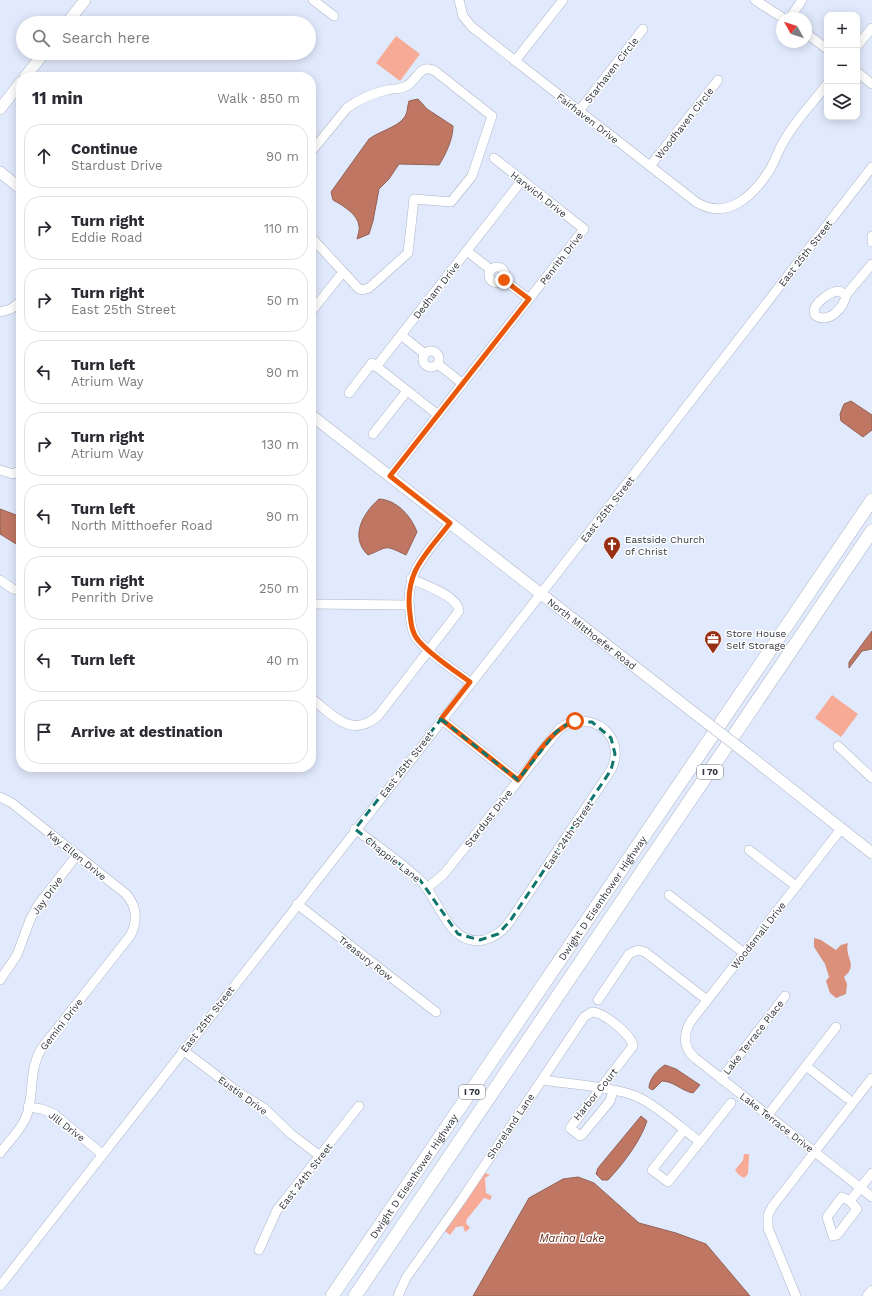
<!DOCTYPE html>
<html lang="en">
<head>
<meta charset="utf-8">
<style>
  :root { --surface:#fff; --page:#f7f7f7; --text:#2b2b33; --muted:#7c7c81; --line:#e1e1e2 }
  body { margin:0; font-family:"Work Sans",sans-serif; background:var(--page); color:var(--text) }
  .controls { position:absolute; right:12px; top:12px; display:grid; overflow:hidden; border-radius:8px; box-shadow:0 2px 10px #0003 }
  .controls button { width:36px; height:36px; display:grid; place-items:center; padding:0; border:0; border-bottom:1px solid var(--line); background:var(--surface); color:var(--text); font:20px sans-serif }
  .compass { position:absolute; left:776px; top:12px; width:36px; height:36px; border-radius:50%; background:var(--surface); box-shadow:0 2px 10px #0003; rotate:309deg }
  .stop { position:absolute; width:12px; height:12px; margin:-9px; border:3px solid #ea580c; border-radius:50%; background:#fff }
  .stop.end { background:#ea580c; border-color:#fff; box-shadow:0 1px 4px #0008 }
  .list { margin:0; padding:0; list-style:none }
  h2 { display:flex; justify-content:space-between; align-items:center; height:52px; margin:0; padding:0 16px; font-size:17px }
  h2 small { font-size:13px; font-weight:400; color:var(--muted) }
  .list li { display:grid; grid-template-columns:26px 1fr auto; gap:12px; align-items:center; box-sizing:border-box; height:64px; margin:0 8px 8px; padding:0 8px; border:1px solid var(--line); border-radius:16px }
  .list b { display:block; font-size:15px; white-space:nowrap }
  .list p { margin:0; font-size:13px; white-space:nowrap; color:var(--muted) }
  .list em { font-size:13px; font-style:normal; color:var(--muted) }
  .icon { flex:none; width:22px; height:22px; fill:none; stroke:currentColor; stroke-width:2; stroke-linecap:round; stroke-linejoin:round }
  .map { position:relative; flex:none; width:872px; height:1296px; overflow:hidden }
  .search { position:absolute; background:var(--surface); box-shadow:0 2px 10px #0003; left:16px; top:16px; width:300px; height:44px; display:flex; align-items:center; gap:10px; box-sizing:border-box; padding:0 14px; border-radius:22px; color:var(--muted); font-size:15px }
  .panel { position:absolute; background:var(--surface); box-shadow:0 2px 10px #0003; left:16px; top:72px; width:300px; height:700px; border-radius:16px }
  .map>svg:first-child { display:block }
  .green { fill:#f7ab97 }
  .forest { fill:#db907c }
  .water { fill:#bf7663; stroke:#946257 }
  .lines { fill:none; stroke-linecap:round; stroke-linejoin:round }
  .minor-casing { stroke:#acb5c7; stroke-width:10 }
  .major-casing { stroke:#acb5c7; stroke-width:12 }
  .highway-casing { stroke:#acb5c7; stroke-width:14 }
  .minor { stroke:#fff; stroke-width:9 }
  .major { stroke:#fff; stroke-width:11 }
  .highway { stroke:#fff; stroke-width:13 }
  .major-bridge-casing { stroke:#acb5c7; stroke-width:12; stroke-linecap:butt }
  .major-bridge { stroke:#fff; stroke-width:11 }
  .route { stroke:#ea580c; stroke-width:5 }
  .marked { fill:none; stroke:#0f766e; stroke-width:3; stroke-dasharray:8 5; stroke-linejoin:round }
  .labels { text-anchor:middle; stroke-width:3; stroke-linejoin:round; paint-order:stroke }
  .shield { fill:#fff; stroke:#6f7276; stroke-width:1 }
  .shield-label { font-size:9px; font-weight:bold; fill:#31353c }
  .street-label { font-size:10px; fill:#31353c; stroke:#fff }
  .poi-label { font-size:10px; fill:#31353c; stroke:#fff; text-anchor:start }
  .water-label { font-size:11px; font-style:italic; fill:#621f0e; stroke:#fff }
</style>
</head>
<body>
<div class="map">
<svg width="872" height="1296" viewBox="0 0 872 1296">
  <rect width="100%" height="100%" fill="#e1eafd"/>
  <g class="green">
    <polygon points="396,36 420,54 400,81 376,63"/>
    <polygon points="832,695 858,714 841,737 815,718"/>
    <polygon points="744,1154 749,1154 749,1157 748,1174 744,1178 739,1175 735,1170 743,1160"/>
    <polygon points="485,1173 490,1175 485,1178 486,1193 492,1196 490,1200 484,1198 467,1219 466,1223 470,1228 465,1232 463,1226 456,1227 450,1235 445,1231 480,1177"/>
  </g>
  <path class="forest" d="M814,938L821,940L836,950L841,945L848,943C844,957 859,965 844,977L847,984L846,994L836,998L830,993L826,981L829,977L825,964L814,947Z"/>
  <g class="water">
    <path d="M418,99L427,109L453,126C453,139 446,154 439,165L399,164L389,179L379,189L373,221L369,234L357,239C358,234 360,230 359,226C358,214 342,205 333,200L331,192L369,139C378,132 397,127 403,119C408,114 407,107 409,101Z"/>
    <polygon points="851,401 872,415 872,430 863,437 841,421 840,414 844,404"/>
    <path d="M379,499C397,500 411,516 417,532L406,555C383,544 389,547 368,555C349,537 363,513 379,499Z"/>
    <polygon points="0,509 16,515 21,513 21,547 0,534"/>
    <polygon points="872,631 872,649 862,651 849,668 849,662"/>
    <path d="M665,1065L676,1069L700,1085L693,1093C682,1091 673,1081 662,1081L653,1090L649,1088C649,1079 658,1069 665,1065Z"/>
    <path d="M641,1116L647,1121C640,1142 623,1164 608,1180H602L596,1174L598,1168Z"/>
    <polygon points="578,1177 594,1183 639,1223 676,1233 706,1244 750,1296 473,1296 529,1198 563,1179"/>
  </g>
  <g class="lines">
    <defs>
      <g id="minor">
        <polyline points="313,0 334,16"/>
        <path d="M459,0L463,16L472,27L696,202C727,221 753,196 769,171C775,162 778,150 784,141C795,121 813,103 827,84"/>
        <polyline points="755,0 783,18"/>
        <polyline points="790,18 802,0"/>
        <polyline points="806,33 827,49"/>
        <polyline points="857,46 872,28"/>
        <polyline points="515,61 563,0"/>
        <polyline points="857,72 872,84"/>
        <polyline points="579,111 643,29"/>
        <path d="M311,152L347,108C358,100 374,93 387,90C395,88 401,90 408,85C418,78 421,63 435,71L492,116L472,176L451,202L414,199L408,253L369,288L362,290L358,288L311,237"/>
        <polyline points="650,166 718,80"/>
        <polyline points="872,236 872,242"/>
        <polyline points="467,251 491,270"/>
        <circle cx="497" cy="275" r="8"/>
        <polyline points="504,280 529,299"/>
        <path d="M839,291L846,295C845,307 828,325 815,315L814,310C816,302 831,291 839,291Z"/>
        <polyline points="846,295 872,264"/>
        <polyline points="0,312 11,309 21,301"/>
        <polyline points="311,312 343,272"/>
        <polyline points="401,335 425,354"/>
        <circle cx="431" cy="359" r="8"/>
        <polyline points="438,364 463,384"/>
        <polyline points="376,367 522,180"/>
        <polyline points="349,393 372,363 438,415"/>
        <polyline points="373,434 407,391"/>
        <polyline points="0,470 13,474 21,470"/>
        <polyline points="390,476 584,229 494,158"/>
        <path d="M450,523C426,555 404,571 410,614C411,624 412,633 418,640C429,654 455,671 470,682"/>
        <polyline points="0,580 13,589 21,591"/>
        <polyline points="311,604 409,605"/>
        <path d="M311,698C333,715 351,739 378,716L459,611C458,596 423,584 411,579"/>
        <polyline points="441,719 518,780"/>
        <polyline points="838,746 872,778"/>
        <path d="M0,797L12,803L126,894C137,906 138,922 130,936L41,1049C29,1070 34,1093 27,1115C22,1129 9,1141 0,1153"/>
        <path d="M355,829C377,846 401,862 421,881C440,900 448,947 484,940C495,937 504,930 510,921L611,770C628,736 591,708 560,728L444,874L427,888"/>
        <path d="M841,829L691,1021C683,1034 683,1048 695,1058L872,1197"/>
        <polyline points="749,850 796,886"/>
        <polyline points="669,895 744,953"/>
        <polyline points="297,904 436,1012"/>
        <polyline points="0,980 17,955 30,920 38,905 77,855"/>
        <polyline points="598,1000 629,954 638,950 645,952 707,1000"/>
        <polyline points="183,1050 238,1092 264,1108 291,1134 320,1156"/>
        <polyline points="806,1066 847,1098"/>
        <polyline points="721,1079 785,996"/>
        <path d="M542,1080C568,1084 615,1087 638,1097C659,1107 681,1128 700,1142"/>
        <polyline points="28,1107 42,1109 54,1114 102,1154"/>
        <polyline points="768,1115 836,1027"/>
        <polyline points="684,1130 652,1170 668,1182 731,1103"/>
        <polygon points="842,1197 850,1201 857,1209 837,1235 833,1236 827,1217"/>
        <polyline points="850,1201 872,1173"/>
        <polyline points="259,1250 277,1210 359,1106"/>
        <polyline points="0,1286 597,522 872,167"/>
        <path d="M398,1296L406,1278L462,1199L584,1017L592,1012C602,1011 632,1035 633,1046L570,1128L580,1136L582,1135L610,1101L613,1091"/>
        <polyline points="796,1296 768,1228 768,1215 772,1207 872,1078"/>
        <polyline points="867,1296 872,1290"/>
      </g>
      <g id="major">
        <polyline points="67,23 85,0"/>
        <polyline points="25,77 44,53"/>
        <polyline points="0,109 21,82"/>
        <polyline points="0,172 21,189"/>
        <path id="s1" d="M311,415L702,719"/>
        <polyline points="746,753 872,853"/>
      </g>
      <g id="highway">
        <path id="s2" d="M332,1296L872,500"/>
        <polyline points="355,1296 872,531"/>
      </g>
    </defs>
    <use href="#minor" class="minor-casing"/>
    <use href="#major" class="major-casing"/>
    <use href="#highway" class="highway-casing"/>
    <use href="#minor" class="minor"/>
    <use href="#major" class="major"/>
    <use href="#highway" class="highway"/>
    <defs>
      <polyline id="major-bridge" points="702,719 746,753"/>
    </defs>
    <use href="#major-bridge" class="major-bridge-casing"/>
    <use href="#major-bridge" class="major-bridge"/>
  </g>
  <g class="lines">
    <path class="route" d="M504,280L529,299L390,476L450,523C426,555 404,571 410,614C411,624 412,633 418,640C429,654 455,671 470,682L441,719L518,780C534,759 550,730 575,721"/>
  </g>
  <path class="marked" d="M441,719L518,780L556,732L570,722H592L611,738L615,754L611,770L510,921L498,934L480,940L458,934L420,880L355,829Z"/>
  <defs>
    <symbol id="church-pin" viewBox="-11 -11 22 30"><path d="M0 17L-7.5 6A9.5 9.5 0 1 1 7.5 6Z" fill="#972f14" stroke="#fff"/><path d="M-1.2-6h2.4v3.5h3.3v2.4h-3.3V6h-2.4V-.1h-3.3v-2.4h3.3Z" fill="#fff"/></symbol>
    <symbol id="office-pin" viewBox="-11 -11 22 30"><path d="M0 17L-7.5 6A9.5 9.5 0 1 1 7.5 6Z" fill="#972f14" stroke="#fff"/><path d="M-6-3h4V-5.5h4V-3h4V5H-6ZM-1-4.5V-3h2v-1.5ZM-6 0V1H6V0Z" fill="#fff"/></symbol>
  </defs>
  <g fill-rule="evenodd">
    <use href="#church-pin" x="602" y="535" width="20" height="27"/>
    <use href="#office-pin" x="703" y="629" width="20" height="27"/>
  </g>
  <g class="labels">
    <g class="shield">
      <rect x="697" y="765" width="26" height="14" rx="3"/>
      <rect x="459" y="1085" width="26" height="14" rx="3"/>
    </g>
    <g class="shield-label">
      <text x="710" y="775">I 70</text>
      <text x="472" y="1095">I 70</text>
    </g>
    <g class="street-label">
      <text transform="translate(611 70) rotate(-52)" y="4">Starhaven Circle</text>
      <text transform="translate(588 118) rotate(38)" y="4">Fairhaven Drive</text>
      <text transform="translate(684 123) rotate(-52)" y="4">Woodhaven Circle</text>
      <text transform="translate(539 194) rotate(38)" y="4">Harwich Drive</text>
      <text transform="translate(805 253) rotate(-52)" y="4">East 25th Street</text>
      <text transform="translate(561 258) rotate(-52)" y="4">Penrith Drive</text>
      <text transform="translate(436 290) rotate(-52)" y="4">Dedham Drive</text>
      <text transform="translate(607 509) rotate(-52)" y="4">East 25th Street</text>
      <text dy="4" stroke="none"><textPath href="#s1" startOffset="356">North Mitthoefer Road</textPath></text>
      <text transform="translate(406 764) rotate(-52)" y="4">East 25th Street</text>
      <text transform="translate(488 818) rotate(-52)" y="4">Stardust Drive</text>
      <text transform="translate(568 835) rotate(-56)" y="4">East 24th Street</text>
      <text transform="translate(77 855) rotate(39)" y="4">Kay Ellen Drive</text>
      <text transform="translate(393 859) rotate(38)" y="4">Chappie Lane</text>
      <text transform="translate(47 895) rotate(-54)" y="4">Jay Drive</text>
      <text dy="4" stroke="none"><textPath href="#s2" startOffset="481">Dwight D Eisenhower Highway</textPath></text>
      <text transform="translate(758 935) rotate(-52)" y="4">Woodsmall Drive</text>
      <text transform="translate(366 958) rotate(38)" y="4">Treasury Row</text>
      <text transform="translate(207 1019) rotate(-52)" y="4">East 25th Street</text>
      <text transform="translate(61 1024) rotate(-52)" y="4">Gemini Drive</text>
      <text transform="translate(753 1037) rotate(-52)" y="4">Lake Terrace Place</text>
      <text transform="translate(595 1094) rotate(-51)" y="4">Harbor Court</text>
      <text transform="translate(243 1095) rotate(36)" y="4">Eustis Drive</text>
      <text transform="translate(777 1122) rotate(38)" y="4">Lake Terrace Drive</text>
      <text transform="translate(67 1126) rotate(37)" y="4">Jill Drive</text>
      <text transform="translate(510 1126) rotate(-56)" y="4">Shoreland Lane</text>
      <text transform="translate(305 1176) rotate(-52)" y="4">East 24th Street</text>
      <text dy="4" stroke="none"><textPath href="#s2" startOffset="145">Dwight D Eisenhower Highway</textPath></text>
    </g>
    <g class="poi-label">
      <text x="625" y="543">Eastside Church<tspan x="625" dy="12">of Christ</tspan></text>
      <text x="726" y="637">Store House<tspan x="726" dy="12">Self Storage</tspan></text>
    </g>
    <g class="water-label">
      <text x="572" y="1242">Marina Lake</text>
    </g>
  </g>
</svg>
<div class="controls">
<button>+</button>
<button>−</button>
<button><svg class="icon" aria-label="layers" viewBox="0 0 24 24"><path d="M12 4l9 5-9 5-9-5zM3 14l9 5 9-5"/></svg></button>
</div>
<svg class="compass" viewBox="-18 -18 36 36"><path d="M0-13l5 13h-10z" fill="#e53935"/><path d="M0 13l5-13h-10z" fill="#7c7c81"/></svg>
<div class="stop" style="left:575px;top:721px"></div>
<div class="stop end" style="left:504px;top:280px"></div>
<div class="search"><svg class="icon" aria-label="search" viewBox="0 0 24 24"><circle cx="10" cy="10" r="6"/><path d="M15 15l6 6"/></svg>Search here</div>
<section class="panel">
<h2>11 min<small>Walk · 850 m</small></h2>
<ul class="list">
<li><svg class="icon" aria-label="ahead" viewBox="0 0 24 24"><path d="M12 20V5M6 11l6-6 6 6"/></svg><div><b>Continue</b><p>Stardust Drive</p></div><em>90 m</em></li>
<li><svg class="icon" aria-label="right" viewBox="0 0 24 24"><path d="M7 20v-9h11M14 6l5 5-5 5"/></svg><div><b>Turn right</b><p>Eddie Road</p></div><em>110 m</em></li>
<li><svg class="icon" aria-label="right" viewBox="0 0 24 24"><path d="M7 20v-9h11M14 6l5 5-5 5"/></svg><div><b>Turn right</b><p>East 25th Street</p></div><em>50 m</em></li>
<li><svg class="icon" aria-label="left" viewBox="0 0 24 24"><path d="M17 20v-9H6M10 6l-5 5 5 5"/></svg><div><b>Turn left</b><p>Atrium Way</p></div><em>90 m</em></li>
<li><svg class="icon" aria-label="right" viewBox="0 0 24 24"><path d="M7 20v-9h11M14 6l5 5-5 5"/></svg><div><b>Turn right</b><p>Atrium Way</p></div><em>130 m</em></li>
<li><svg class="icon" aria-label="left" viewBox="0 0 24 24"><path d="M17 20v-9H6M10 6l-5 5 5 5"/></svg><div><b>Turn left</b><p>North Mitthoefer Road</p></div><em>90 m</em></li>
<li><svg class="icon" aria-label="right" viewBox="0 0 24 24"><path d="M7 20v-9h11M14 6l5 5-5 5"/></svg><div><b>Turn right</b><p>Penrith Drive</p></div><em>250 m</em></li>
<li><svg class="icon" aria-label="left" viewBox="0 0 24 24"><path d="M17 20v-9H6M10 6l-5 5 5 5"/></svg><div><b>Turn left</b></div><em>40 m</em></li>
<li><svg class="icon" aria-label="arrive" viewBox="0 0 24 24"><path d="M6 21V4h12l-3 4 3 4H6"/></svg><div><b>Arrive at destination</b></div></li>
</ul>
</section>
</div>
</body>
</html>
